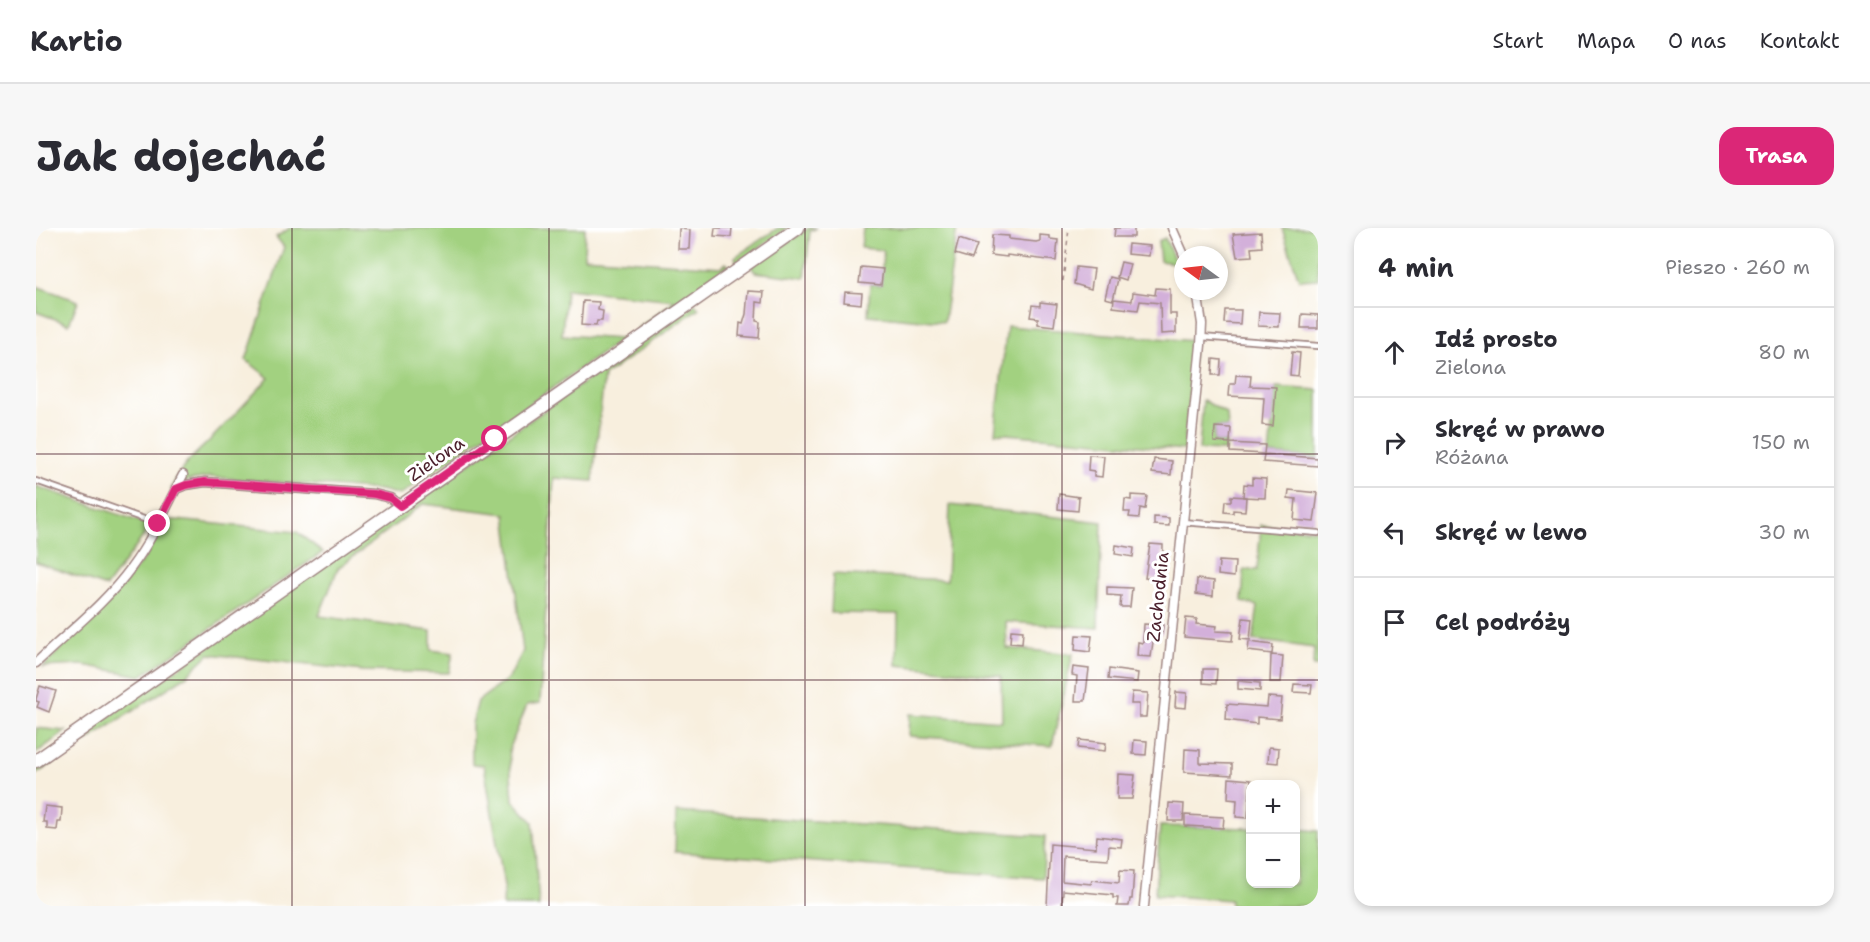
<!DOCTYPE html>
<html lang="pl">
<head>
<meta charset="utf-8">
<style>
  :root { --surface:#fff; --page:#f7f7f7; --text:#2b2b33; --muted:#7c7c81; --line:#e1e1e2; --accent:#db2777 }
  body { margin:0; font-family:"Shantell Sans",sans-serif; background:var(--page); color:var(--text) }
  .controls { position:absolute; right:18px; bottom:18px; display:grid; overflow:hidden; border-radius:12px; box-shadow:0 3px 9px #0003 }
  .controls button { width:54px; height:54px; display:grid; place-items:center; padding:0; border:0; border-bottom:2px solid var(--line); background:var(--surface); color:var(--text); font:30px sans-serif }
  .compass { position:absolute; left:1138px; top:18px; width:54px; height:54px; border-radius:50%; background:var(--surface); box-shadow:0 3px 9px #0003; rotate:285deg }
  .stop { position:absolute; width:18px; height:18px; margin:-14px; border:4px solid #db2777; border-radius:50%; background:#fff }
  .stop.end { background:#db2777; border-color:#fff; box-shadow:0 2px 6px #0008 }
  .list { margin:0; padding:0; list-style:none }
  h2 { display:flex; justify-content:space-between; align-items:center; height:78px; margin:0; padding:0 24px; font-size:26px }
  h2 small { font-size:20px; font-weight:400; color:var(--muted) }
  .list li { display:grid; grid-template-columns:39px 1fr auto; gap:18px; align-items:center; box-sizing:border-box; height:90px; padding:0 24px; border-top:2px solid var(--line) }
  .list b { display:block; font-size:22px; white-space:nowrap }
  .list p { margin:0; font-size:20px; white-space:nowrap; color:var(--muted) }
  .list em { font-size:20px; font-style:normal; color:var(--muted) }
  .icon { flex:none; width:33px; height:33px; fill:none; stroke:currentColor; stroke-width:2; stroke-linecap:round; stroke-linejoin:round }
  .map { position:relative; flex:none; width:1282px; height:678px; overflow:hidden; border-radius:18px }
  header { display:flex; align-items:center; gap:36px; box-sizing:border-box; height:84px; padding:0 30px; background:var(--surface); border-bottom:2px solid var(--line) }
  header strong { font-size:28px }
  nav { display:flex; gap:33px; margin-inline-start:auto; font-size:21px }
  .intro { display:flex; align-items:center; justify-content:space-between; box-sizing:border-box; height:144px; padding:0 36px }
  h1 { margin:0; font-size:42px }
  .button { padding:15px 27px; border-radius:18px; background:var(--accent); color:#fff; font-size:21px; font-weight:700 }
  main { display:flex; gap:36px; padding:0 36px }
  aside { flex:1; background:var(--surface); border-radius:18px; box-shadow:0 3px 9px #0003 }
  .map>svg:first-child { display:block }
  .green { fill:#a2d180; stroke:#767856; stroke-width:1.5 }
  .building { fill:#d3b0da }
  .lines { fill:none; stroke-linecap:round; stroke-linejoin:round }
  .lane-casing { stroke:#a18784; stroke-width:8 }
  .street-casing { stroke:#a18784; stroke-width:11 }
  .secondary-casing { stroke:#a18784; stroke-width:15 }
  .path { stroke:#a18784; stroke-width:1.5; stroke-dasharray:4.5 4.5; stroke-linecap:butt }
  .lane { stroke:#fff; stroke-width:4.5 }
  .street { stroke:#fff; stroke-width:8 }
  .secondary { stroke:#fff; stroke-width:12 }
  .route { stroke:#db2777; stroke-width:8 }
  .grid { fill:none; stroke:#4a1f2b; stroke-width:1.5; stroke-opacity:0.55 }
  .labels { text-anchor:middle; stroke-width:6; stroke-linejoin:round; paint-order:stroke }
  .street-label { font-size:18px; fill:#4a1f2b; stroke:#fff }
</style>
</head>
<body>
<header>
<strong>Kartio</strong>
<nav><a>Start</a><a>Mapa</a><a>O nas</a><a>Kontakt</a></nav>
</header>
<div class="intro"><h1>Jak dojechać</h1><a class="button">Trasa</a></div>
<main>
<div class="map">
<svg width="1282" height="678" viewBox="0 0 1282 678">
  <rect width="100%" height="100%" fill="#fff"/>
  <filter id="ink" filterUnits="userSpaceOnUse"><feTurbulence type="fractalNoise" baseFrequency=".0167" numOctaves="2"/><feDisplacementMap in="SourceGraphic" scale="12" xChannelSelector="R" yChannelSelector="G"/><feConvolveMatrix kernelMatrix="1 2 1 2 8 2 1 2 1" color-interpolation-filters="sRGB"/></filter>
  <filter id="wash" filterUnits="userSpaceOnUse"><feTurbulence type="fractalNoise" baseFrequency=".008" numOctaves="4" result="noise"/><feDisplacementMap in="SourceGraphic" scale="24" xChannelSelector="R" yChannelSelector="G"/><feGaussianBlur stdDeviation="1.35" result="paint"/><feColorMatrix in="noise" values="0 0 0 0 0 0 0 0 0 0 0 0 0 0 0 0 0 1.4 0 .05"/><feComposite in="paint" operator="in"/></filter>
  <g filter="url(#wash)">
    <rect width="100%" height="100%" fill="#f8efde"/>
    <g class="green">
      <path d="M254,0H549L548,29L685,39L690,35L695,40L605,103L602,100L639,72L530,61L526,107L586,111L364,267L345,262L174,249L153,252L135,261C147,235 156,230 175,211C195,191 214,170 233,150L210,132L248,19L240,9Z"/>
      <polygon points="742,0 752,0 701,35 699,29"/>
      <polygon points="773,0 781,0 774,3 769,50 719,44 715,39"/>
      <polygon points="827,0 921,0 908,94 832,87 834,56 845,57 847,22 825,20"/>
      <polygon points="1246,0 1282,0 1282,51 1263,52"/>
      <polygon points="1129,10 1140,35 1124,33 1122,13"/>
      <polygon points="0,58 42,73 33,96 0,84"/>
      <polygon points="659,76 663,80 568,148 557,253 518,250 504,475 491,477 473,522 477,572 497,594 503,678 467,678 468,658 448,537 436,536 436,496 442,473 473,450 487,423 470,286 387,276 302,340 283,388 395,403 395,422 417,425 413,445 327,443 173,426 149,449 0,546 0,539 183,412"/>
      <polygon points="971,98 1158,113 1148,222 959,205"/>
      <polygon points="1240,159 1282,162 1282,230 1233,226"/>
      <polygon points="1167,172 1191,186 1192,200 1179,199 1178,214 1190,215 1190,223 1163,222"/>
      <polygon points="0,258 111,296 109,306 70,359 0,334"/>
      <polygon points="914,277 1066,294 1062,400 970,394 971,420 1037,426 1016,518 873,508 874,486 966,493 965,448 861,437 862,386 795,385 797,346 911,352"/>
      <polygon points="140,292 261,304 287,324 105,448 47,437 7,439 82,362 110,328 128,293"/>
      <polygon points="1225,297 1282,302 1282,438 1277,438 1278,420 1217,412 1222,378 1206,374 1208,342 1221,342"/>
      <polygon points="0,500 30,503 0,525"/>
      <polygon points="640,584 1009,608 1007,650 639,624"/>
      <polygon points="1124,598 1214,600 1214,656 1260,656 1260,601 1282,603 1282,678 1194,678 1194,672 1119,667"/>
    </g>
    <g id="blocks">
      <g class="building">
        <polygon points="679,0 696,0 695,9 678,8"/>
        <polygon points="1079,0 1098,0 1098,9 1078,9"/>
        <polygon points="643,1 654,2 653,21 642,21"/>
        <polygon points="1225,4 1226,19 1215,20 1216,28 1201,29 1197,6"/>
        <polygon points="956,7 973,8 973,11 1000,14 1004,13 1004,7 1014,8 1014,11 1022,12 1020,33 971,27 971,29 955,27"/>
        <polygon points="923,11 941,17 936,31 919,26"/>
        <polygon points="1092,16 1114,18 1113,28 1091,26"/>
        <polygon points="1085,34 1094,36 1090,52 1081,49"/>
        <polygon points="825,39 847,41 845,57 823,55"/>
        <polygon points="1040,39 1058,41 1055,61 1038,56"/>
        <polygon points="1074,49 1082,51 1077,72 1069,70"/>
        <polygon points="1120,60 1134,61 1134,86 1140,86 1140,105 1125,106 1124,75 1104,73 1102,82 1077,79 1078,71 1096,73 1097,64 1119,67"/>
        <polygon points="712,63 728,64 727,75 721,74 720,93 724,94 723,110 703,108 704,95 707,96 710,86"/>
        <polygon points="809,64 826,65 825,76 808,74"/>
        <polygon points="547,73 563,74 562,82 567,83 566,93 561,93 560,98 545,97"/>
        <polygon points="1004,74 1021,76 1018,98 1002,96 1002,90 994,89 996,77 1004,78"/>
        <polygon points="1189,82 1205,82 1204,96 1188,95"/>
        <polygon points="1223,84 1244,85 1243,99 1222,98"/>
        <polygon points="1266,86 1282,87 1282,100 1265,100"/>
        <polygon points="1256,124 1264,125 1262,148 1254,147"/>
        <polygon points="1177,131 1185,132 1184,147 1176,147"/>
        <polygon points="1200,147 1215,148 1214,158 1240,159 1237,198 1226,197 1228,170 1193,168 1194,156 1199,156"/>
        <polygon points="1179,199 1195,200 1194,215 1229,217 1228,226 1282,230 1282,238 1227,234 1228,226 1194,224 1194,215 1178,214"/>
        <polygon points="1053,227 1068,228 1066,249 1058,248 1058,243 1052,242"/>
        <polygon points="1118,231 1136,233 1135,247 1116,245"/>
        <polygon points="1216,250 1230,251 1229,270 1207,269 1208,256 1216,257"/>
        <polygon points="1253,262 1282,265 1278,294 1258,292 1260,271 1252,270"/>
        <polygon points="1023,266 1043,269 1042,283 1022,281"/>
        <polygon points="1095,267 1111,268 1109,281 1104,280 1103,290 1093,289 1094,284 1088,284 1089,271 1095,272"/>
        <polygon points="1195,268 1210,269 1209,283 1197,282 1197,285 1188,284 1189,273 1195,273"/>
        <polygon points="1118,289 1133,290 1133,298 1118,297"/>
        <polygon points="1114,316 1127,317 1126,352 1109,350"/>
        <polygon points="1080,317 1098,320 1097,329 1079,326"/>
        <polygon points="1183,333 1199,334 1198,349 1182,347"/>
        <polygon points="1161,351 1178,353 1177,368 1160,366"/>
        <polygon points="1071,359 1096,360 1094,379 1084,379 1085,368 1071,367"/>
        <polygon points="1150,390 1161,391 1160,396 1181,398 1180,403 1197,404 1196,413 1148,409"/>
        <polygon points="1207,390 1216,391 1214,412 1204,411"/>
        <polygon points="1108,396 1127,397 1126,406 1118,406 1115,429 1101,428 1102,414 1107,415"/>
        <polygon points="975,402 987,403 986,416 974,415"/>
        <polygon points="1040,407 1056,408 1054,424 1039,422"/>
        <polygon points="1213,414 1237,417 1236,426 1212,423"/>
        <polygon points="1235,427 1247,428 1245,454 1234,454"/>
        <polygon points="1037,439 1053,441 1049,473 1039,473 1041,448 1036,447"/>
        <polygon points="1073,441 1102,445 1101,454 1072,451"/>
        <polygon points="1167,441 1181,441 1180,456 1167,455"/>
        <polygon points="1202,453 1224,455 1224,463 1202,461"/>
        <polygon points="1258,456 1276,457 1275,465 1257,464"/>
        <polygon points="4,458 20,463 13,484 1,479 3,474 0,473 0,471"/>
        <polygon points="1096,464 1112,465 1110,489 1103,489 1103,476 1095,476"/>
        <polygon points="1140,464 1151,465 1150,480 1139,479"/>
        <polygon points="1232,469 1246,470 1244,491 1221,489 1221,496 1190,492 1191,476 1231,479"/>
        <polygon points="1043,512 1070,515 1069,523 1042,520"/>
        <polygon points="1098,512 1111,513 1110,527 1097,526"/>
        <polygon points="1233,519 1243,520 1242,535 1232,534"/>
        <polygon points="1149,521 1164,522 1164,535 1196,536 1196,547 1148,544"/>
        <polygon points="1082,546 1099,547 1096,571 1081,571"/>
        <polygon points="1193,550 1215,552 1212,590 1200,589 1201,572 1192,571"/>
        <polygon points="1133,575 1148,576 1147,593 1132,593"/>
        <polygon points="9,578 26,580 25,594 22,594 21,602 11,601 11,594 7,594"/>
        <polygon points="1149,587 1188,589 1187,600 1149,598"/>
        <polygon points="1061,608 1086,611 1085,619 1073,618 1072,631 1027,628 1026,653 1055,656 1056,652 1083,655 1084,642 1098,643 1096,671 1094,671 1093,678 1081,678 1082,670 1077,670 1077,667 1027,662 1026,678 1011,678 1014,616 1060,620"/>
      </g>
    </g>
  </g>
  <g filter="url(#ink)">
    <use href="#blocks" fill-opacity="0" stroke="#a18784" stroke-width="1.5"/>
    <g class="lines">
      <defs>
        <g id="lane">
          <polyline points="1165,109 1282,118"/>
          <polyline points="0,253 122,296"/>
          <polyline points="1146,294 1282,305"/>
        </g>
        <g id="street">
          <polyline points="1136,0 1148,27"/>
          <polyline points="140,261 150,257 169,254 338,266 354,270 365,278"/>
          <path d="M0,435C32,404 68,377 95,340C116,312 131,278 147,247"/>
          <polyline points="1108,678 1165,117 1166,96 1161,63"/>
        </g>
        <polyline id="secondary" points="0,533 762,0"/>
      </defs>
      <use href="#lane" class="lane-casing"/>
      <use href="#street" class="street-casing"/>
      <use href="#secondary" class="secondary-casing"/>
      <polyline class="path" points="1027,53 1033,0"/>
      <use href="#lane" class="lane"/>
      <use href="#street" class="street"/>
      <use href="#secondary" class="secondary"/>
    </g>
  </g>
  <g class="lines" filter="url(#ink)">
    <polyline class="route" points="122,296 140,261 150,257 169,254 338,266 354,270 364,278 459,211"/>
  </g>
  <path class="grid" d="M256,0V678M513,0V678M769,0V678M1026,0V678M0,226H1282M0,452H1282"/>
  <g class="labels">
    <g class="street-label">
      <text transform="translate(400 231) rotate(-35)" y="6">Zielona</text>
      <text transform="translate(1122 369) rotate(-84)" y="6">Zachodnia</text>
    </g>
  </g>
</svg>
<div class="controls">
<button>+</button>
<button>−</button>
</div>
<svg class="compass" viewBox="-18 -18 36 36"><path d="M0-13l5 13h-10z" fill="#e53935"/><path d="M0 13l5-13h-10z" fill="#7c7c81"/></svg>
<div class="stop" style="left:459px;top:211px"></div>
<div class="stop end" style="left:122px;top:296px"></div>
</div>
<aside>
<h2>4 min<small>Pieszo · 260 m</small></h2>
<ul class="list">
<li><svg class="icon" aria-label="ahead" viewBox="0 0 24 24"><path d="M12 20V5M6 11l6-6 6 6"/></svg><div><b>Idź prosto</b><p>Zielona</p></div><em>80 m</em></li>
<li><svg class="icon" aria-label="right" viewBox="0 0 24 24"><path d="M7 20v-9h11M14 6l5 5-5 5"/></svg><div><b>Skręć w prawo</b><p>Różana</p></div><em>150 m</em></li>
<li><svg class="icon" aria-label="left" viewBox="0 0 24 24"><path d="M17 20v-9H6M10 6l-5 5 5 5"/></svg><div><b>Skręć w lewo</b></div><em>30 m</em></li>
<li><svg class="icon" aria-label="arrive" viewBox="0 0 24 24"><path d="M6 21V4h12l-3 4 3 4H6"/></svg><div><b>Cel podróży</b></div></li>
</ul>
</aside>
</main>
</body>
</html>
